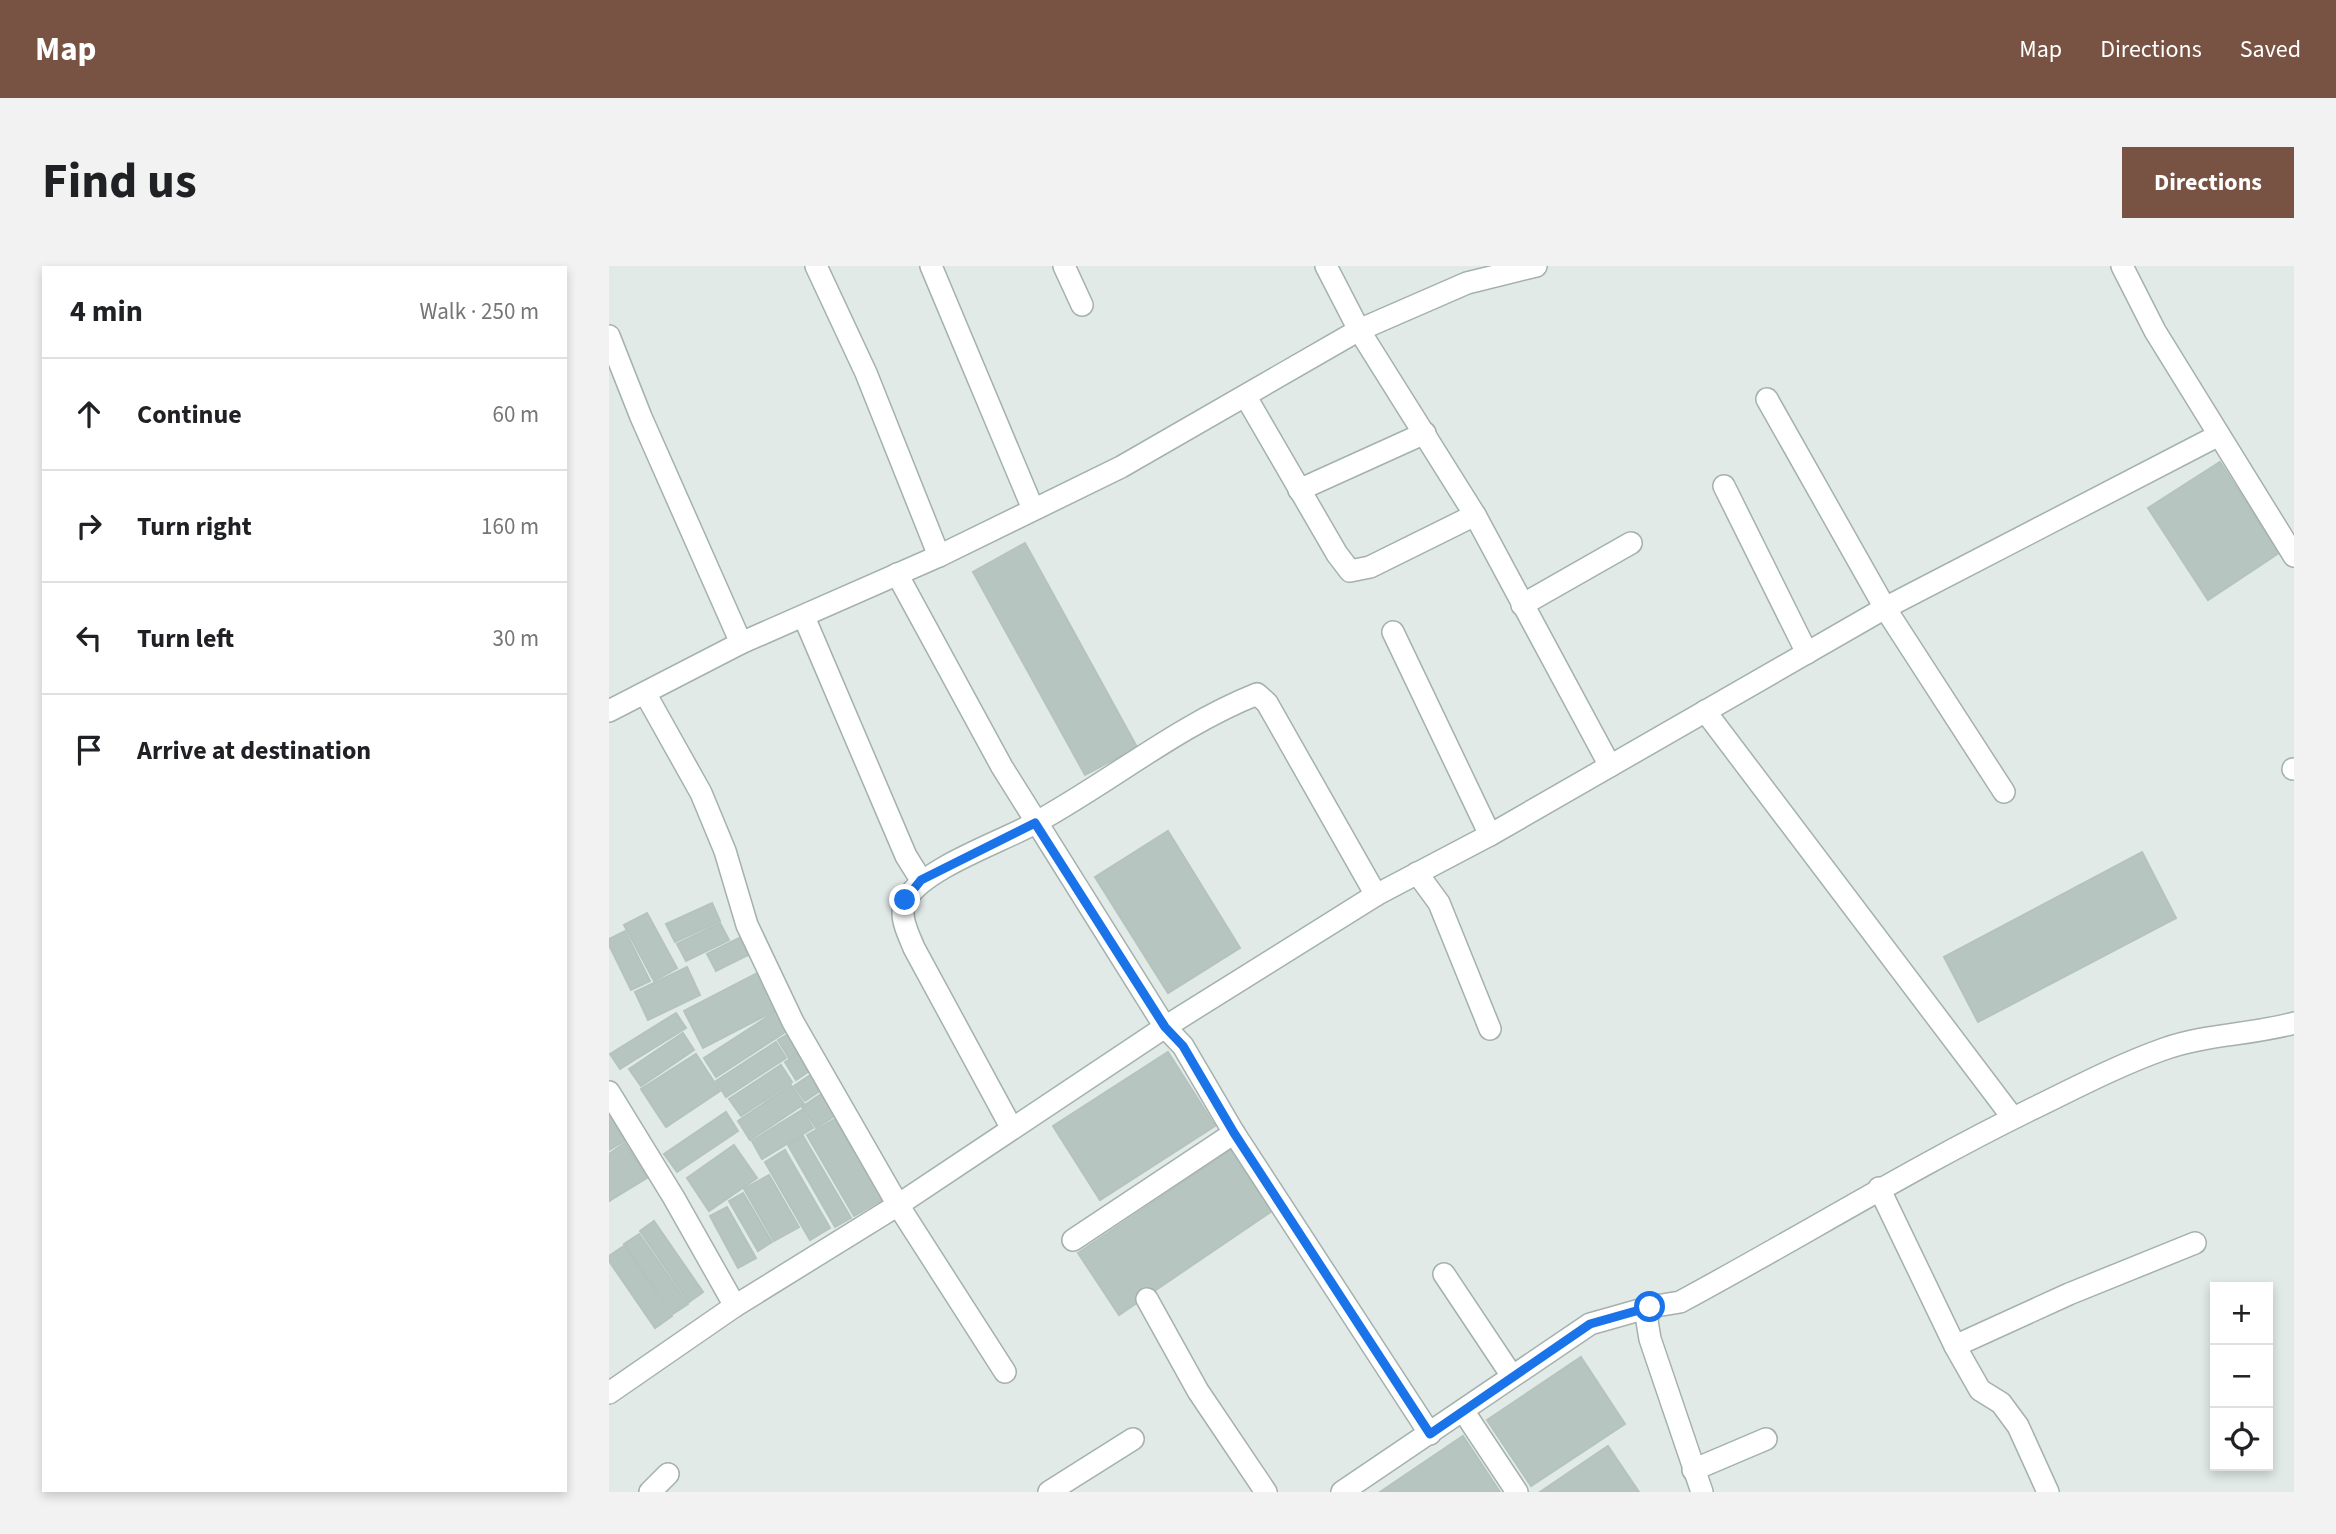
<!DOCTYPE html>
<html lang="en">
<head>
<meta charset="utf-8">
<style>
  :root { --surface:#fff; --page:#f2f2f2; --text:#202124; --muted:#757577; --line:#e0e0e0; --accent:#785242 }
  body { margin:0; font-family:"Source Sans 3",sans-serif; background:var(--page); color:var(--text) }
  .controls { position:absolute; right:21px; bottom:21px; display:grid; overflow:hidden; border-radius:0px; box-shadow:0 4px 10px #0003 }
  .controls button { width:63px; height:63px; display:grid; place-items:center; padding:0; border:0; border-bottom:2px solid var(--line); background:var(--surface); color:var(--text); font:35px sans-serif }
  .stop { position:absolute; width:21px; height:21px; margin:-16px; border:5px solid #1a73e8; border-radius:50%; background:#fff }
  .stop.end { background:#1a73e8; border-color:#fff; box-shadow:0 2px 7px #0008 }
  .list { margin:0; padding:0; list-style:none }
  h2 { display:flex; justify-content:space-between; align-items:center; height:91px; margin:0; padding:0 28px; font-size:30px }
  h2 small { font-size:23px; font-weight:400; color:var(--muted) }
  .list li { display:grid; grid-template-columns:46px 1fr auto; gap:21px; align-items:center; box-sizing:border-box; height:112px; padding:0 28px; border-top:2px solid var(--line) }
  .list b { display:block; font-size:26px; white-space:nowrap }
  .list em { font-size:23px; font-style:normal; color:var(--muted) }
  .icon { flex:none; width:38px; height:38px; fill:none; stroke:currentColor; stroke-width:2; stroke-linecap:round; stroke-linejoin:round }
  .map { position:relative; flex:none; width:1685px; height:1226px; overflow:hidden; border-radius:0px }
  header { display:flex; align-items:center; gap:42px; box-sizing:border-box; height:98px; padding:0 35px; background:var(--accent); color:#fff }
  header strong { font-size:33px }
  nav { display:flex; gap:38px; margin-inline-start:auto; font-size:24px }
  .intro { display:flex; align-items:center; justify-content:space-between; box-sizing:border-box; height:168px; padding:0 42px }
  h1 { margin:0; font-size:49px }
  .button { padding:18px 32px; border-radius:0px; background:var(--accent); color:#fff; font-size:24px; font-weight:700 }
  main { display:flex; gap:42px; padding:0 42px }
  aside { flex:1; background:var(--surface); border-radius:0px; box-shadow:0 4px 10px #0003 }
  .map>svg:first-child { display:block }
  .building { fill:#b7c5c0; stroke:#b4c3be; stroke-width:2 }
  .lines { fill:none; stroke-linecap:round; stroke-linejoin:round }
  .minor-casing { stroke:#a4b1ae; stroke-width:24 }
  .minor { stroke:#fff; stroke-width:21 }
  .route { stroke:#1a73e8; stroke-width:9 }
</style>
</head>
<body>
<header>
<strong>Map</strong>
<nav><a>Map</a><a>Directions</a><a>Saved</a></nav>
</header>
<div class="intro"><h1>Find us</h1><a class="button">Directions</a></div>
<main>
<aside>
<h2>4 min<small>Walk · 250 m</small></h2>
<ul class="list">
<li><svg class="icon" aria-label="ahead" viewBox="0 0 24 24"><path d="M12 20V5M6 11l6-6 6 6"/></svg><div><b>Continue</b></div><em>60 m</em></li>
<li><svg class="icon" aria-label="right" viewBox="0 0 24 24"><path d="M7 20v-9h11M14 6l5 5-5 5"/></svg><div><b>Turn right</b></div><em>160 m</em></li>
<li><svg class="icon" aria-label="left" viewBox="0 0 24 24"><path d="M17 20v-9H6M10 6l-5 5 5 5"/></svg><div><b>Turn left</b></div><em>30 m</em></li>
<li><svg class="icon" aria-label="arrive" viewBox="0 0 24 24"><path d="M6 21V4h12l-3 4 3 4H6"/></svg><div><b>Arrive at destination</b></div></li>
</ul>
</aside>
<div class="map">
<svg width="1685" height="1226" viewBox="0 0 1685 1226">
  <rect width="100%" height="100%" fill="#e1eae7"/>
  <g class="building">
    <polygon points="1611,196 1670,287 1599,334 1539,242"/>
    <polygon points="416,277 528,481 476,509 364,306"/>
    <polygon points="559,565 631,682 559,727 486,611"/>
    <polygon points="1533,586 1567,652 1369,756 1335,691"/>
    <polygon points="103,637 111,655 66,676 57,658"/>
    <polygon points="38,647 68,702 45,715 15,659"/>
    <polygon points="111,657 120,674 77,695 68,678"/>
    <polygon points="16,665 41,715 22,724 0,679 0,673"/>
    <polygon points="136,669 145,686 107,705 98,688"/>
    <polygon points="78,701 91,729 39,754 26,726"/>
    <polygon points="154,704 173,741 94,782 75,745"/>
    <polygon points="169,744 181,763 107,811 95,792"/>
    <polygon points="67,747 77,762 11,803 1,788"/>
    <polygon points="184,765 195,782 180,792 169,774"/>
    <polygon points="74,767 85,784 32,820 20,803"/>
    <polygon points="167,776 177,792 117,831 107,815"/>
    <polygon points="195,784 206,801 187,814 176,796"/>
    <polygon points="559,786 606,860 491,934 444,860"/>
    <polygon points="87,788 111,825 57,861 32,823"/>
    <polygon points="172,799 183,816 132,850 120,833"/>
    <polygon points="207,805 218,820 196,835 185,820"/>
    <polygon points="182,819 195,838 141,874 129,855"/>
    <polygon points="218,824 232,846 207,862 193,841"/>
    <polygon points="193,844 204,862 153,893 143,875"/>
    <polygon points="117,846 129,865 68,906 55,888"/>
    <polygon points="0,847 17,874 0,884"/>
    <polygon points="233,849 280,930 245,950 198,869"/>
    <polygon points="194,870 242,952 226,961 179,879"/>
    <polygon points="16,877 38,912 0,935 0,888"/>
    <polygon points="125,879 148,912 100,945 78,912"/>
    <polygon points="176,884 221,962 201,974 156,896"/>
    <polygon points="622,884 663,945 510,1049 469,987"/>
    <polygon points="160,909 190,961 165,975 135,923"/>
    <polygon points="134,927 163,976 149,985 120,935"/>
    <polygon points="118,941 147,992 129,1002 101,950"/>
    <polygon points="45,955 94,1026 80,1036 31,965"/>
    <polygon points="30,968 79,1038 64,1048 15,978"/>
    <polygon points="15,980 63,1050 46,1062 0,995 0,990"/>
    <polygon points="972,1091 1016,1158 922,1220 878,1154"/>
    <polygon points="854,1170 891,1226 771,1226"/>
    <polygon points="999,1180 1030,1226 931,1226"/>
  </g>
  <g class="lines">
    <defs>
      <g id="minor">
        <polyline points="207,0 257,107 330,290"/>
        <polyline points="322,0 424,243"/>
        <polyline points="455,0 473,39"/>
        <polyline points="717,0 750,64 866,249"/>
        <polyline points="1513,0 1546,65 1685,290"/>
        <polyline points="0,70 32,151 132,377"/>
        <polyline points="637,131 728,288 741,305 761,301 866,249 1001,500"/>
        <polyline points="1158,133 1276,342 1395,526"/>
        <polyline points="1115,220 1198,387"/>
        <polyline points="690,224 816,167"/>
        <polyline points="288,308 393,501 556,761 574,780 625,867 821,1168"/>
        <polyline points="913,339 1022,277"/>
        <polyline points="195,351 297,590 312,614"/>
        <polyline points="784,366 881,569"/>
        <polyline points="36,427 92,527 116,585 138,659 184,756 289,939 396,1106"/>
        <polyline points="0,445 132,377 330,290 512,201 750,64 858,17 927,0"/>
        <polyline points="1096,445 1404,852"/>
        <polyline points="1684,503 1685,503"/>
        <polyline points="808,607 830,637 881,763"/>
        <polyline points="0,826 65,932 126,1040"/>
        <path d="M402,861L305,682C299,667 288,648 298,632C318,601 392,576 426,557C501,516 568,460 648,428L658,437L767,629"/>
        <polyline points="1270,922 1346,1080 1371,1124 1392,1137 1409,1160 1439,1226"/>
        <polyline points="464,974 625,867"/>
        <polyline points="835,1008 903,1110"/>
        <polyline points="538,1033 589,1125 657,1226"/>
        <polyline points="1041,1041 1038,1055 1041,1073 1093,1226"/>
        <polyline points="1346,1080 1460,1028 1586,977"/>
        <polyline points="0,1127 126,1040 289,939 556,761 767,629 881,569 1276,342 1610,169"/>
        <polyline points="855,1146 908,1226"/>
        <polyline points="1084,1204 1157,1173"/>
        <polyline points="41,1226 59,1208"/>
        <polyline points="440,1226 524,1173"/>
        <path d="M733,1226L981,1058L1041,1041L1071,1036C1190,972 1304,901 1425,842C1468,821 1510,799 1555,783C1597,768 1642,769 1685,757"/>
      </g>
    </defs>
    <use href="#minor" class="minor-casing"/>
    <use href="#minor" class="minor"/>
  </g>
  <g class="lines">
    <polyline class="route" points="296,634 312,614 426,557 556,761 574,780 625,867 821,1168 981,1058 1041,1041"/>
  </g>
</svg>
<div class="controls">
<button>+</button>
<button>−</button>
<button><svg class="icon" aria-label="locate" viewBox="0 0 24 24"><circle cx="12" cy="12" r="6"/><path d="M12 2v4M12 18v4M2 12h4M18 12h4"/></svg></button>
</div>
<div class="stop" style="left:1041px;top:1041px"></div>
<div class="stop end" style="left:296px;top:634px"></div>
</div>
</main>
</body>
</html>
